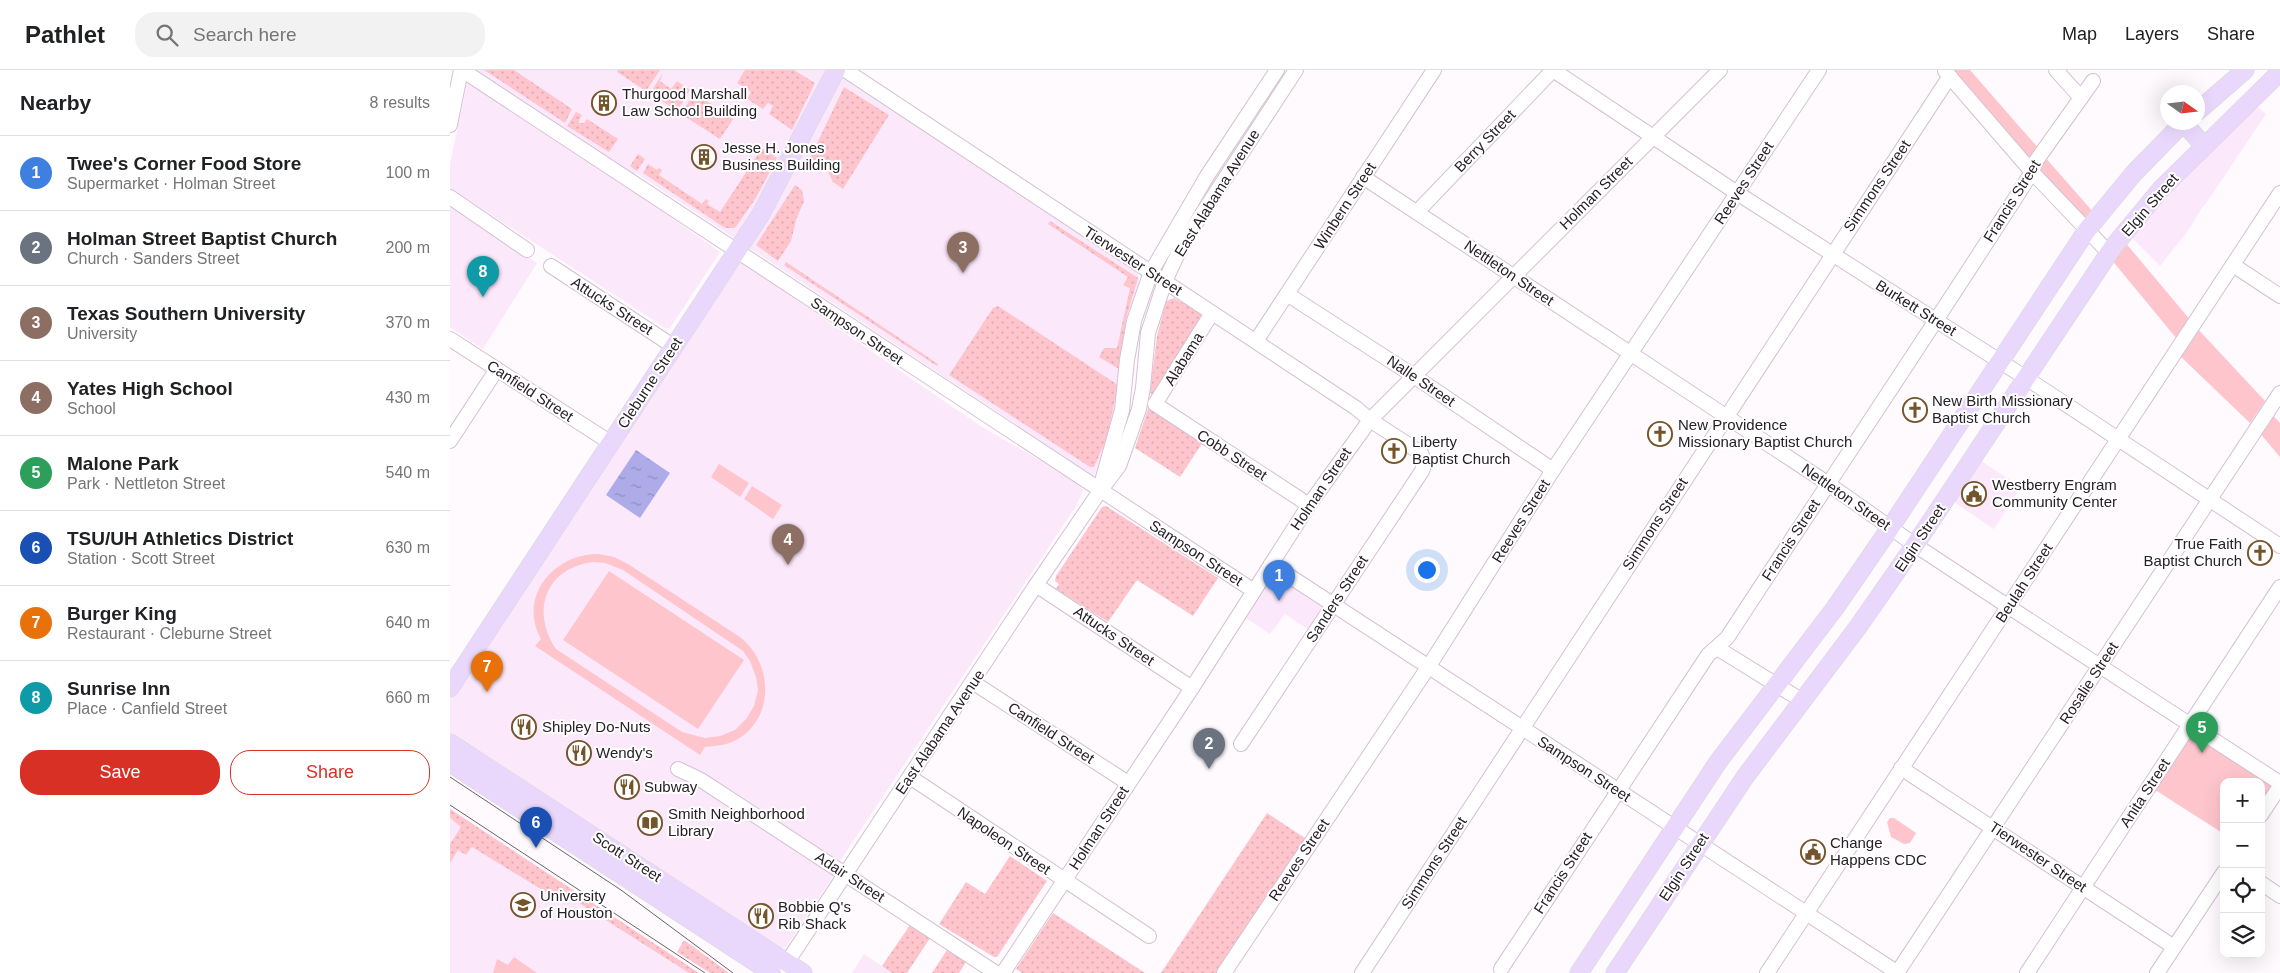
<!DOCTYPE html>
<html lang="en">
<head>
<meta charset="utf-8">
<style>
  :root { --surface:#fff; --page:#f2f2f2; --text:#202124; --muted:#757577; --line:#e0e0e0; --accent:#d93025 }
  body { margin:0; font-family:Helvetica,sans-serif; background:var(--page); color:var(--text) }
  .controls { position:absolute; right:15px; bottom:15px; display:grid; overflow:hidden; border-radius:10px; box-shadow:0 5px 20px #0002 }
  .controls button { width:45px; height:45px; display:grid; place-items:center; padding:0; border:0; border-bottom:1px solid var(--line); background:var(--surface); color:var(--text); font:25px sans-serif }
  .compass { position:absolute; left:1710px; top:15px; width:45px; height:45px; border-radius:50%; background:var(--surface); box-shadow:0 5px 20px #0002; rotate:104deg }
  .you { position:absolute; left:976px; top:499px; width:18px; height:18px; margin:-12px; border:4px solid #fff; border-radius:50%; background:#1a73e8; box-shadow:0 0 0 8px #1a73e833 }
  .badge { display:grid; place-items:center; width:32px; height:32px; border-radius:50%; background:var(--accent); color:#fff; font-size:16px; font-weight:700 }
  .pin { position:absolute; translate:-50% -41px; filter:drop-shadow(0 1px 2px #0008) }
  .pin::after { content:''; position:absolute; top:26px; width:18px; height:15px; background:inherit; clip-path:polygon(0 0,100% 0,50% 100%) }
  .list { margin:0; padding:0; list-style:none }
  h2 { display:flex; justify-content:space-between; align-items:center; height:65px; margin:0; padding:0 20px; font-size:21px }
  h2 small { font-size:16px; font-weight:400; color:var(--muted) }
  .list li { display:grid; grid-template-columns:32px 1fr auto; gap:15px; align-items:center; box-sizing:border-box; height:75px; padding:0 20px; border-top:1px solid var(--line) }
  .list b { display:block; font-size:19px; white-space:nowrap }
  .list p { margin:0; font-size:16px; white-space:nowrap; color:var(--muted) }
  .list em { font-size:16px; font-style:normal; color:var(--muted) }
  .actions { display:flex; gap:10px; padding:15px 20px }
  .actions a { flex:1; padding:11px 0; border:1px solid var(--accent); border-radius:20px; text-align:center; font-size:18px; color:var(--accent) }
  .actions .main { background:var(--accent); color:#fff }
  .icon { flex:none; width:28px; height:28px; fill:none; stroke:currentColor; stroke-width:2; stroke-linecap:round; stroke-linejoin:round }
  .map { position:relative; flex:none; width:1830px; height:903px; overflow:hidden }
  header { display:flex; align-items:center; gap:30px; box-sizing:border-box; height:70px; padding:0 25px; background:var(--surface); border-bottom:1px solid var(--line) }
  header strong { font-size:24px }
  nav { display:flex; gap:28px; margin-inline-start:auto; font-size:18px }
  .search { width:350px; height:45px; background:var(--page); display:flex; align-items:center; gap:12px; box-sizing:border-box; padding:0 18px; border-radius:20px; color:var(--muted); font-size:19px }
  main { display:flex }
  aside { flex:1; background:var(--surface) }
  .map>svg:first-child { display:block }
  .built { fill:#fce8fb }
  .grass { fill:url(#grass-dots) }
  .green { fill:#ffc5cd; fill-rule:evenodd }
  .water { fill:url(#water-ripples) }
  .lines { fill:none; stroke-linecap:round; stroke-linejoin:round }
  .minor-casing { stroke:#d4c1d3; stroke-width:16 }
  .major-casing { stroke:#d8d7d8; stroke-width:19 }
  .minor { stroke:#fff; stroke-width:14 }
  .major { stroke:#ead8fc; stroke-width:18 }
  .tram { stroke:#6a6469; stroke-width:1 }
  .labels { text-anchor:middle; stroke-width:4; stroke-linejoin:round; paint-order:stroke }
  .poi-label { font-size:15px; fill:#272026; stroke:#fff; text-anchor:start }
  .street-label { font-size:15px; fill:#272026; stroke:#fff }
</style>
</head>
<body>
<header>
<strong>Pathlet</strong>
<div class="search"><svg class="icon" aria-label="search" viewBox="0 0 24 24"><circle cx="10" cy="10" r="6"/><path d="M15 15l6 6"/></svg>Search here</div>
<nav><a>Map</a><a>Layers</a><a>Share</a></nav>
</header>
<main>
<aside>
<h2>Nearby<small>8 results</small></h2>
<ul class="list">
<li><span class="badge" style="background:#3f7fe0">1</span><div><b>Twee's Corner Food Store</b><p>Supermarket · Holman Street</p></div><em>100 m</em></li>
<li><span class="badge" style="background:#6b7280">2</span><div><b>Holman Street Baptist Church</b><p>Church · Sanders Street</p></div><em>200 m</em></li>
<li><span class="badge" style="background:#8d6e63">3</span><div><b>Texas Southern University</b><p>University</p></div><em>370 m</em></li>
<li><span class="badge" style="background:#8d6e63">4</span><div><b>Yates High School</b><p>School</p></div><em>430 m</em></li>
<li><span class="badge" style="background:#2e9e5b">5</span><div><b>Malone Park</b><p>Park · Nettleton Street</p></div><em>540 m</em></li>
<li><span class="badge" style="background:#1a4fb4">6</span><div><b>TSU/UH Athletics District</b><p>Station · Scott Street</p></div><em>630 m</em></li>
<li><span class="badge" style="background:#e8710a">7</span><div><b>Burger King</b><p>Restaurant · Cleburne Street</p></div><em>640 m</em></li>
<li><span class="badge" style="background:#0f9aa8">8</span><div><b>Sunrise Inn</b><p>Place · Canfield Street</p></div><em>660 m</em></li>
</ul>
<div class="actions"><a class="main">Save</a><a>Share</a></div>
</aside>
<div class="map">
<svg width="1830" height="903" viewBox="0 0 1830 903">
  <defs>
    <pattern id="grass-dots" width="8" height="8" patternUnits="userSpaceOnUse" patternTransform="scale(1.25)"><rect width="8" height="8" fill="#ffc5cd"/><path d="M2 2h.1M6 6h.1" fill="none" stroke="#dba9b0" stroke-width="1.8" stroke-linecap="round"/></pattern>
    <pattern id="water-ripples" width="26" height="14" patternUnits="userSpaceOnUse" patternTransform="scale(1.25)"><rect width="26" height="14" fill="#aeace8"/><path d="M2 4q2-2 4 0t4 0M15 11q2-2 4 0t4 0" fill="none" stroke="#8e8cbc"/></pattern>
  </defs>
  <rect width="100%" height="100%" fill="#fefafd"/>
  <g class="built">
    <polygon points="20,0 380,0 687,202 690,214 670,325 660,367 644,406 186,103 177,116 270,182 220,258 215,258 205,251 0,118 0,94"/>
    <polygon points="1804,34 1816,44 1759,129 1751,139 1740,158 1710,196 1680,166 1711,126"/>
    <polygon points="0,135 87,193 33,279 0,257"/>
    <polygon points="291,192 532,357 624,410 633,420 626,436 392,788 380,811 336,877 329,879 0,666 0,628"/>
    <polygon points="1528,389 1571,417 1544,459 1501,430"/>
    <polygon points="827,506 875,535 859,560 835,544 820,564 796,548 823,507"/>
    <polygon points="0,739 42,767 249,903 0,903"/>
    <polygon points="414,884 442,903 402,903"/>
  </g>
  <g class="grass">
    <polygon points="34,0 64,0 122,39 115,53"/>
    <polygon points="168,0 210,0 196,21 167,2"/>
    <polygon points="295,0 344,0 365,13 342,60 319,44 323,36 318,33 313,39 297,29 301,22 287,13"/>
    <polygon points="213,3 210,11 221,19 227,11 240,20 227,41 200,23"/>
    <polygon points="394,17 439,45 393,119 383,112 378,102 359,90"/>
    <polygon points="244,23 284,48 270,69 231,44"/>
    <polygon points="126,42 132,45 129,50 129,53 134,53 137,49 168,69 159,82 117,56"/>
    <polygon points="312,78 327,88 306,128 285,158 275,158 193,103 198,94 207,100 209,98 212,100 209,105 252,134 256,129 259,131 257,134 270,142"/>
    <polygon points="188,84 195,89 187,101 180,96"/>
    <polygon points="345,115 352,120 354,131 346,150 341,171 328,191 306,175"/>
    <polygon points="600,151 688,208 676,249 669,299 649,287 654,278 667,278 680,218 673,215 678,207 598,154"/>
    <polygon points="336,192 488,294 487,296 334,195"/>
    <polygon points="724,228 751,243 753,247 704,326 700,323 707,266 716,231"/>
    <polygon points="548,236 668,315 657,368 644,397 640,397 499,305 543,238"/>
    <polygon points="699,336 753,372 730,407 685,378"/>
    <polygon points="656,436 768,508 743,546 687,510 658,552 606,519 609,514 605,511 606,506 652,437"/>
    <polygon points="0,739 249,903 239,903 129,833 104,827 22,777 16,785 8,780 0,793 0,774 11,757 0,748"/>
    <polygon points="817,743 858,770 768,903 711,903"/>
    <polygon points="560,786 597,811 547,887 544,887 489,854 516,812 535,824"/>
    <polygon points="603,843 695,903 572,903 566,899"/>
    <polygon points="460,855 480,868 457,903 442,903 432,896"/>
    <polygon points="234,870 279,903 260,903 227,882"/>
    <polygon points="497,880 516,892 509,903 482,903"/>
  </g>
  <g class="green">
    <polygon points="1499,0 1520,0 1590,80 1580,92"/>
    <polygon points="1594,86 1644,143 1635,153 1586,99"/>
    <polygon points="1674,171 1741,251 1727,269 1661,189"/>
    <polygon points="1746,257 1815,331 1800,353 1728,284"/>
    <polygon points="1821,343 1830,353 1830,387 1809,362"/>
    <polygon points="269,394 299,413 290,427 261,407"/>
    <polygon points="302,416 332,435 323,449 294,429"/>
    <path d="M149,484L164,487L178,494L290,567C322,592 326,646 288,669C278,675 266,676 255,677L250,685L85,576L91,569C67,526 105,483 149,484ZM144,492L155,493L173,500L293,581L300,591L306,607L308,620L304,636L296,649L285,660L270,666L255,668L232,662L106,579C80,541 96,497 144,492Z"/>
    <polygon points="159,501 294,590 248,659 113,570"/>
    <polygon points="1740,655 1830,713 1811,745 1811,712 1774,712 1774,764 1699,716"/>
    <polygon points="1440,748 1444,748 1466,763 1460,773 1454,774 1441,767 1437,752"/>
    <polygon points="64,887 87,903 43,903 47,889 58,895"/>
  </g>
  <polygon class="water" points="186,380 220,403 190,448 156,425"/>
  <g class="lines">
    <defs>
      <g id="minor">
        <polyline points="12,0 804,521"/>
        <polyline points="395,0 906,338 920,350 971,383 975,393 972,401 791,674"/>
        <polyline points="1103,0 1287,123 1576,308 1830,476"/>
        <polyline points="1606,0 1631,28"/>
        <polyline points="1495,1 1582,102 1660,184"/>
        <polyline points="0,55 11,0"/>
        <polyline points="913,107 1377,413 1465,475 1559,537 1830,713"/>
        <polyline points="0,127 77,180"/>
        <polyline points="967,142 1103,0"/>
        <polyline points="1783,195 1830,226"/>
        <polyline points="101,196 223,276"/>
        <polyline points="837,224 964,306 1103,400"/>
        <polyline points="762,243 705,334 859,435"/>
        <polyline points="0,269 161,373"/>
        <polyline points="806,271 984,0"/>
        <polyline points="0,371 47,299"/>
        <polyline points="651,415 672,340 677,290 684,251 701,202 757,106 827,0"/>
        <polyline points="821,494 1448,903"/>
        <polyline points="586,515 742,618"/>
        <polyline points="1267,578 1351,630"/>
        <polyline points="524,613 678,713"/>
        <polyline points="1451,698 1724,877"/>
        <polyline points="228,699 251,710 546,903"/>
        <polyline points="460,707 699,866"/>
        <polyline points="1811,745 1830,716"/>
        <polyline points="1811,813 1830,826"/>
        <path d="M1051,899L1258,585L1277,568C1378,413 1482,259 1582,102L1586,91L1643,11"/>
        <polyline points="330,903 586,515 650,421 669,396 689,339 693,318 698,263 715,211 733,173 846,0"/>
        <polyline points="553,903 742,618 859,435 920,350 1270,0"/>
        <polyline points="774,903 979,596 1103,400 1369,0"/>
        <polyline points="912,903 1500,6"/>
        <polyline points="1317,903 1830,123"/>
        <polyline points="1447,903 1830,323"/>
        <polyline points="1577,903 1830,517"/>
        <polyline points="1707,903 1774,802"/>
      </g>
      <g id="major">
        <polyline points="1748,41 1795,0"/>
        <polyline points="1734,53 1754,76"/>
        <polyline points="0,618 311,144 386,0"/>
        <polyline points="0,673 353,903"/>
        <polyline points="0,693 322,903"/>
        <polyline points="1129,903 1268,692 1385,538 1440,458 1637,160 1684,103 1734,52"/>
        <polyline points="1165,903 1295,707 1408,557 1465,475 1663,177 1711,119 1830,2"/>
      </g>
    </defs>
    <use href="#minor" class="minor-casing"/>
    <use href="#major" class="major-casing"/>
    <use href="#minor" class="minor"/>
    <use href="#major" class="major"/>
    <g class="tram">
      <polyline points="0,707 171,820 283,903"/>
      <polyline points="0,735 255,903"/>
    </g>
  </g>
  <defs>
    <symbol id="building-ring" viewBox="-11 -11 22 22"><circle r="9.5" fill="#fff" stroke="#74542a" stroke-width="1.5"/><path d="M-4-6H4V6H1V3H-1V6H-4ZM-2.5-4.3h1.7v1.8h-1.7ZM.8-4.3h1.7v1.8H.8ZM-2.5-1h1.7V.8h-1.7ZM.8-1h1.7V.8H.8Z" fill="#74542a"/></symbol>
    <symbol id="church-ring" viewBox="-11 -11 22 22"><circle r="9.5" fill="#fff" stroke="#74542a" stroke-width="1.5"/><path d="M-1.2-6h2.4v3.5h3.3v2.4h-3.3V6h-2.4V-.1h-3.3v-2.4h3.3Z" fill="#74542a"/></symbol>
    <symbol id="civic-ring" viewBox="-11 -11 22 22"><circle r="9.5" fill="#fff" stroke="#74542a" stroke-width="1.5"/><path d="M-.6-6.5H3V-4.5H.6V-3L4-1V1h2V6H-6V1h2V-1L-.6-3ZM-1.2 2.5V6h2.4V2.5Z" fill="#74542a"/></symbol>
    <symbol id="restaurant-ring" viewBox="-11 -11 22 22"><circle r="9.5" fill="#fff" stroke="#74542a" stroke-width="1.5"/><path d="M-5-6h1v4h1v-4h1v4h1v-4h1v5L-1.5 .5V6h-2V.5L-5-1ZM5-6V6H3V1.5H1.5Q1.5-4 5-6Z" fill="#74542a"/></symbol>
    <symbol id="library-ring" viewBox="-11 -11 22 22"><circle r="9.5" fill="#fff" stroke="#74542a" stroke-width="1.5"/><path d="M-6-4Q-3-5.5-.7-3.5V5Q-3 3-6 4ZM6-4Q3-5.5 .7-3.5V5Q3 3 6 4Z" fill="#74542a"/></symbol>
    <symbol id="university-ring" viewBox="-11 -11 22 22"><circle r="9.5" fill="#fff" stroke="#74542a" stroke-width="1.5"/><path d="M0-5L7-2L0 1L-7-2ZM-4 1L0 2.5L4 1V4Q0 6-4 4Z" fill="#74542a"/></symbol>
  </defs>
  <g fill-rule="evenodd">
    <use href="#building-ring" x="140" y="19" width="28" height="28"/>
    <use href="#building-ring" x="240" y="73" width="28" height="28"/>
    <use href="#church-ring" x="1451" y="326" width="28" height="28"/>
    <use href="#church-ring" x="1196" y="350" width="28" height="28"/>
    <use href="#church-ring" x="930" y="367" width="28" height="28"/>
    <use href="#civic-ring" x="1510" y="410" width="28" height="28"/>
    <use href="#church-ring" x="1796" y="469" width="28" height="28"/>
    <use href="#restaurant-ring" x="60" y="643" width="28" height="28"/>
    <use href="#restaurant-ring" x="115" y="669" width="28" height="28"/>
    <use href="#restaurant-ring" x="163" y="703" width="28" height="28"/>
    <use href="#library-ring" x="186" y="739" width="28" height="28"/>
    <use href="#civic-ring" x="1349" y="768" width="28" height="28"/>
    <use href="#university-ring" x="59" y="821" width="28" height="28"/>
    <use href="#restaurant-ring" x="297" y="832" width="28" height="28"/>
  </g>
  <g class="labels">
    <g class="poi-label">
      <text x="172" y="29">Thurgood Marshall<tspan x="172" dy="17">Law School Building</tspan></text>
      <text x="272" y="83">Jesse H. Jones<tspan x="272" dy="17">Business Building</tspan></text>
      <text x="1482" y="336">New Birth Missionary<tspan x="1482" dy="17">Baptist Church</tspan></text>
      <text x="1228" y="360">New Providence<tspan x="1228" dy="17">Missionary Baptist Church</tspan></text>
      <text x="962" y="377">Liberty<tspan x="962" dy="17">Baptist Church</tspan></text>
      <text x="1542" y="420">Westberry Engram<tspan x="1542" dy="17">Community Center</tspan></text>
      <text x="1792" y="479" text-anchor="end">True Faith<tspan x="1792" dy="17">Baptist Church</tspan></text>
      <text x="92" y="662">Shipley Do-Nuts</text>
      <text x="146" y="688">Wendy's</text>
      <text x="194" y="722">Subway</text>
      <text x="218" y="749">Smith Neighborhood<tspan x="218" dy="17">Library</tspan></text>
      <text x="1380" y="778">Change<tspan x="1380" dy="17">Happens CDC</tspan></text>
      <text x="90" y="831">University<tspan x="90" dy="17">of Houston</tspan></text>
      <text x="328" y="842">Bobbie Q's<tspan x="328" dy="17">Rib Shack</tspan></text>
    </g>
    <g class="street-label">
      <text transform="translate(1035 71) rotate(-46)" y="5">Berry Street</text>
      <text transform="translate(1294 113) rotate(-57)" y="5">Reeves Street</text>
      <text transform="translate(1427 116) rotate(-56)" y="5">Simmons Street</text>
      <text transform="translate(767 123) rotate(-58)" y="5">East Alabama Avenue</text>
      <text transform="translate(1146 123) rotate(-45)" y="5">Holman Street</text>
      <text transform="translate(1562 131) rotate(-58)" y="5">Francis Street</text>
      <text transform="translate(1700 135) rotate(-49)" y="5">Elgin Street</text>
      <text transform="translate(895 136) rotate(-57)" y="5">Winbern Street</text>
      <text transform="translate(683 191) rotate(33)" y="5">Tierwester Street</text>
      <text transform="translate(1059 203) rotate(34)" y="5">Nettleton Street</text>
      <text transform="translate(162 236) rotate(33)" y="5">Attucks Street</text>
      <text transform="translate(1466 238) rotate(32)" y="5">Burkett Street</text>
      <text transform="translate(407 261) rotate(34)" y="5">Sampson Street</text>
      <text transform="translate(734 289) rotate(-58)" y="5">Alabama</text>
      <text transform="translate(971 311) rotate(34)" y="5">Nalle Street</text>
      <text transform="translate(200 313) rotate(-57)" y="5">Cleburne Street</text>
      <text transform="translate(80 321) rotate(33)" y="5">Canfield Street</text>
      <text transform="translate(782 385) rotate(33)" y="5">Cobb Street</text>
      <text transform="translate(871 419) rotate(-56)" y="5">Holman Street</text>
      <text transform="translate(1396 427) rotate(35)" y="5">Nettleton Street</text>
      <text transform="translate(1071 451) rotate(-58)" y="5">Reeves Street</text>
      <text transform="translate(1205 454) rotate(-57)" y="5">Simmons Street</text>
      <text transform="translate(1470 468) rotate(-56)" y="5">Elgin Street</text>
      <text transform="translate(1341 470) rotate(-57)" y="5">Francis Street</text>
      <text transform="translate(746 483) rotate(33)" y="5">Sampson Street</text>
      <text transform="translate(1574 513) rotate(-57)" y="5">Beulah Street</text>
      <text transform="translate(887 529) rotate(-57)" y="5">Sanders Street</text>
      <text transform="translate(664 566) rotate(34)" y="5">Attucks Street</text>
      <text transform="translate(1639 613) rotate(-57)" y="5">Rosalie Street</text>
      <text transform="translate(490 662) rotate(-56)" y="5">East Alabama Avenue</text>
      <text transform="translate(601 663) rotate(33)" y="5">Canfield Street</text>
      <text transform="translate(1134 699) rotate(33)" y="5">Sampson Street</text>
      <text transform="translate(1695 723) rotate(-57)" y="5">Anita Street</text>
      <text transform="translate(649 758) rotate(-57)" y="5">Holman Street</text>
      <text transform="translate(554 771) rotate(34)" y="5">Napoleon Street</text>
      <text transform="translate(177 787) rotate(33)" y="5">Scott Street</text>
      <text transform="translate(1588 787) rotate(34)" y="5">Tierwester Street</text>
      <text transform="translate(849 790) rotate(-56)" y="5">Reeves Street</text>
      <text transform="translate(984 793) rotate(-57)" y="5">Simmons Street</text>
      <text transform="translate(1234 797) rotate(-57)" y="5">Elgin Street</text>
      <text transform="translate(1113 803) rotate(-57)" y="5">Francis Street</text>
      <text transform="translate(400 807) rotate(33)" y="5">Adair Street</text>
    </g>
  </g>
</svg>
<div class="controls">
<button>+</button>
<button>−</button>
<button><svg class="icon" aria-label="locate" viewBox="0 0 24 24"><circle cx="12" cy="12" r="6"/><path d="M12 2v4M12 18v4M2 12h4M18 12h4"/></svg></button>
<button><svg class="icon" aria-label="layers" viewBox="0 0 24 24"><path d="M12 4l9 5-9 5-9-5zM3 14l9 5 9-5"/></svg></button>
</div>
<svg class="compass" viewBox="-18 -18 36 36"><path d="M0-13l5 13h-10z" fill="#e53935"/><path d="M0 13l5-13h-10z" fill="#757577"/></svg>
<div class="you"></div>
<div class="pin badge" style="left:829px;top:531px;background:#3f7fe0">1</div>
<div class="pin badge" style="left:759px;top:699px;background:#6b7280">2</div>
<div class="pin badge" style="left:513px;top:203px;background:#8d6e63">3</div>
<div class="pin badge" style="left:338px;top:495px;background:#8d6e63">4</div>
<div class="pin badge" style="left:1752px;top:683px;background:#2e9e5b">5</div>
<div class="pin badge" style="left:86px;top:778px;background:#1a4fb4">6</div>
<div class="pin badge" style="left:37px;top:622px;background:#e8710a">7</div>
<div class="pin badge" style="left:33px;top:227px;background:#0f9aa8">8</div>
</div>
</main>
</body>
</html>
